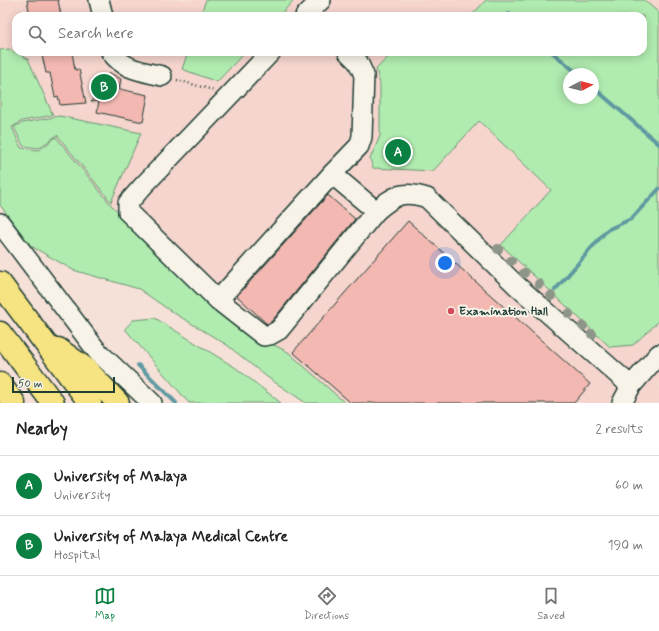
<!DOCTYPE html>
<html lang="en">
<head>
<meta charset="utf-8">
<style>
  :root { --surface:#fff; --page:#f2f2f2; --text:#222; --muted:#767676; --line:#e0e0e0; --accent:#0b8043 }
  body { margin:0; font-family:Mynerve,sans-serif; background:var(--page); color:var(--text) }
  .compass { position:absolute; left:563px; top:68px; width:36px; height:36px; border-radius:50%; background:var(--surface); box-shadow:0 2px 10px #0003; rotate:83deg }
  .scale { position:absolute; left:12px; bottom:10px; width:103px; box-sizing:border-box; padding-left:4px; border:2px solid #1f3d34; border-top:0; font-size:11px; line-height:14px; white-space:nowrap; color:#1f3d34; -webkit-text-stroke:3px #f7f3e8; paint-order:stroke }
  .you { position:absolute; left:445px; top:263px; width:14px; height:14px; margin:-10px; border:3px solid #fff; border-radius:50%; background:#1a73e8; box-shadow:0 0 0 6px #1a73e833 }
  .badge { display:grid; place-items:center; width:26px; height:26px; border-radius:50%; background:var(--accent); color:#fff; font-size:13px; font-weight:700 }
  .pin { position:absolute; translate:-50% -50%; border:2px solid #fff; box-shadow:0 1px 4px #0006 }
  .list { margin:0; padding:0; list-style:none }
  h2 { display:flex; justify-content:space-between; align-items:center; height:52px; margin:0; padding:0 16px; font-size:17px }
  h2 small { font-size:13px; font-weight:400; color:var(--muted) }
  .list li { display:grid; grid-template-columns:26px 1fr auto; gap:12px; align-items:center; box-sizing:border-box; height:60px; padding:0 16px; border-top:1px solid var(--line) }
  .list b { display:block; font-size:15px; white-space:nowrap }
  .list p { margin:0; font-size:13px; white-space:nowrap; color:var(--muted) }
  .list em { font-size:13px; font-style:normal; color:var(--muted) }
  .icon { flex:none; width:22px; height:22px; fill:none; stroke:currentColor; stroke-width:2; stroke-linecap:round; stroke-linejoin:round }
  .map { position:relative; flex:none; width:659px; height:403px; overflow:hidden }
  .search { position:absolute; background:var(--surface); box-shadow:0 2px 10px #0003; left:12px; right:12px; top:12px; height:44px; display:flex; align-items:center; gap:10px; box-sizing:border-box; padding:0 14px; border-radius:12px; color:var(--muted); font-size:15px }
  .sheet { height:172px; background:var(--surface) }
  nav { display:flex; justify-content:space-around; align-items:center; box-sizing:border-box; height:56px; border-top:1px solid var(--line); background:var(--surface); font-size:11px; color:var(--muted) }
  nav a { display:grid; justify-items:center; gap:2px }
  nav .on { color:var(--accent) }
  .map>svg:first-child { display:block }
  .built { fill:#f5d5cd; fill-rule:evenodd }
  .green { fill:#b0ebaf; stroke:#689472; fill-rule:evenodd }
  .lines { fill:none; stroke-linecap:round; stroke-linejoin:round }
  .stream { stroke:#5f99a1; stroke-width:4 }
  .building { fill:#f3b8b2; stroke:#1f3d34 }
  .minor-casing { stroke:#1f3d34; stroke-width:22 }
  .highway-casing { stroke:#1f3d34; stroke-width:25 }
  .path { stroke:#1f3d34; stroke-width:2.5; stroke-dasharray:1 3; stroke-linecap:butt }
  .minor { stroke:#f7f3e8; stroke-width:19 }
  .highway { stroke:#f6e381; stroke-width:22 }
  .tree { fill:#8c9588 }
  .poi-dot { fill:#d1495b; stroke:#f7f3e8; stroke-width:1.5 }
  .labels { text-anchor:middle; stroke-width:4; stroke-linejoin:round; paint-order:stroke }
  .poi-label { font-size:12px; font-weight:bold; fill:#1f3d34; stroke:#f7f3e8; text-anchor:start }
</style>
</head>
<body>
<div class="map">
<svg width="659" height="403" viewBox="0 0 659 403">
  <rect width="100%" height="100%" fill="#f6e1d8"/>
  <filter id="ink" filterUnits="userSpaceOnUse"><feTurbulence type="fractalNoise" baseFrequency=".025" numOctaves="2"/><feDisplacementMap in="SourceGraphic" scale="8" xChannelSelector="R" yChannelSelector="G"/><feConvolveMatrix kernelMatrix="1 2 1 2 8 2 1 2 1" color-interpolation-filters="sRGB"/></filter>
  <g filter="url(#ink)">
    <path class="built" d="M0,0H659V403H319L254,338L112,206L56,137L53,115L9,49L0,50ZM16,16H643V52H16ZM569,74H593V98H569Z"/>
    <g class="green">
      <polygon points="206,0 294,0 279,16 200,16"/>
      <path d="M486,0H644L659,13V321L633,345L610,347L501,245L551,190L479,121L433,171L373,168L370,159L380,136V84L376,69L393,52L406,56L426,54L430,52H643V16H471ZM569,74H593V98H569Z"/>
      <polygon points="9,49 28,59 53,115 22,121 12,127 21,148 39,150 56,137 112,206 254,338 266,341 288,352 345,403 306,403 267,377 227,345 169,310 139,289 73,270 31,246 0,205 0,50"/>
      <polygon points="188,52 245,52 217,82 182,69"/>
      <polygon points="60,116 141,133 111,202 57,135 39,148 23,146 14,127 22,123"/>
      <polygon points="155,318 236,368 281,403 189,403 125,329 133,320"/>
    </g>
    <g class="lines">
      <g class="stream">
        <polyline points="509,14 511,16"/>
        <polyline points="552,52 578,74"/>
        <polyline points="593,87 659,144"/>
        <polyline points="555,290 607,230 631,219 659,189"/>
        <polyline points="138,365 176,403"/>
      </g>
    </g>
    <g class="building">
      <polygon points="27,0 58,0 61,15 30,16"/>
      <polygon points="46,52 72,52 75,70 79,69 86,103 60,105 58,96 55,97 50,73 46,73 42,55 47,54"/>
      <polygon points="110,73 121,79 119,89 148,95 143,122 97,112 99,101 91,102"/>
      <polygon points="328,195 355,219 272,321 267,324 237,296"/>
      <polygon points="408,221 590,384 574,403 351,403 293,352"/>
    </g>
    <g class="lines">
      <defs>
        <g id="minor">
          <polyline points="99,0 103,16"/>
          <polyline points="305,16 321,0"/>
          <path d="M111,52C124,70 142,71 162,76"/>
          <polyline points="271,52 143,186 128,203 128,212 218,300 264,336 270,335 279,330 376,211"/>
          <path d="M332,174L376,211C395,195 402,190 427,198L516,285L631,386"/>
          <polyline points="0,223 97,351 152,403"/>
          <polyline points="218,300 332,174 359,146 362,137 364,75 358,62 348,52"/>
          <polyline points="622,403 631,386 659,354"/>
        </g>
        <g id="highway">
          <polyline points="0,283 90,403"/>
          <polyline points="0,333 53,403"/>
          <polyline points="58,349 86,369 118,403"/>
          <polyline points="0,384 14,403"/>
        </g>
      </defs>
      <use href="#minor" class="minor-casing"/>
      <use href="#highway" class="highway-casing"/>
      <polyline class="path" points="177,80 213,90"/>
      <use href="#minor" class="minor"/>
      <use href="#highway" class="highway"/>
    </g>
    <g class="tree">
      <circle cx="498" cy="249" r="5"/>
      <circle cx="511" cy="261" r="5"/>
      <circle cx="524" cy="273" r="5"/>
      <circle cx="539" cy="284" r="5"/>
      <circle cx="551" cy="296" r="5"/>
      <circle cx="569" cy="314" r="5"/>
      <circle cx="583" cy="326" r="5"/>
      <circle cx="592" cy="334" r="5"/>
    </g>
  </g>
  <circle class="poi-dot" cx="451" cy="311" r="4"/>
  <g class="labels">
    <g class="poi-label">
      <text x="459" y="315">Examination Hall</text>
    </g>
  </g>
</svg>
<svg class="compass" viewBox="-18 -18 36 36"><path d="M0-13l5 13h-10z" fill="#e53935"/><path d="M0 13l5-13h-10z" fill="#767676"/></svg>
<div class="scale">50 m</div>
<div class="you"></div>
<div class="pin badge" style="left:398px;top:152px">A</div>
<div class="pin badge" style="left:104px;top:87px">B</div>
<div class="search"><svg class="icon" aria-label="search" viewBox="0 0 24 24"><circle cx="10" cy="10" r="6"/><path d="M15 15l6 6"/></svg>Search here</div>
</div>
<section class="sheet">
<h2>Nearby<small>2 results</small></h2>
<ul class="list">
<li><span class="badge">A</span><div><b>University of Malaya</b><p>University</p></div><em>60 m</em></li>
<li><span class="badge">B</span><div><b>University of Malaya Medical Centre</b><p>Hospital</p></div><em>190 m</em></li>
</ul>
</section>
<nav>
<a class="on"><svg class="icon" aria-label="map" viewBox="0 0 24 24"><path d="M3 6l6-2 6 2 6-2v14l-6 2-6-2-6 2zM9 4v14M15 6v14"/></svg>Map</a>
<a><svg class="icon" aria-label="directions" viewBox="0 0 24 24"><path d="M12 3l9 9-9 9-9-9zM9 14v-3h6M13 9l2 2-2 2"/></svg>Directions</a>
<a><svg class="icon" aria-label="saved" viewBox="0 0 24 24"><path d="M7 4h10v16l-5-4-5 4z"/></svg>Saved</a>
</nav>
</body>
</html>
